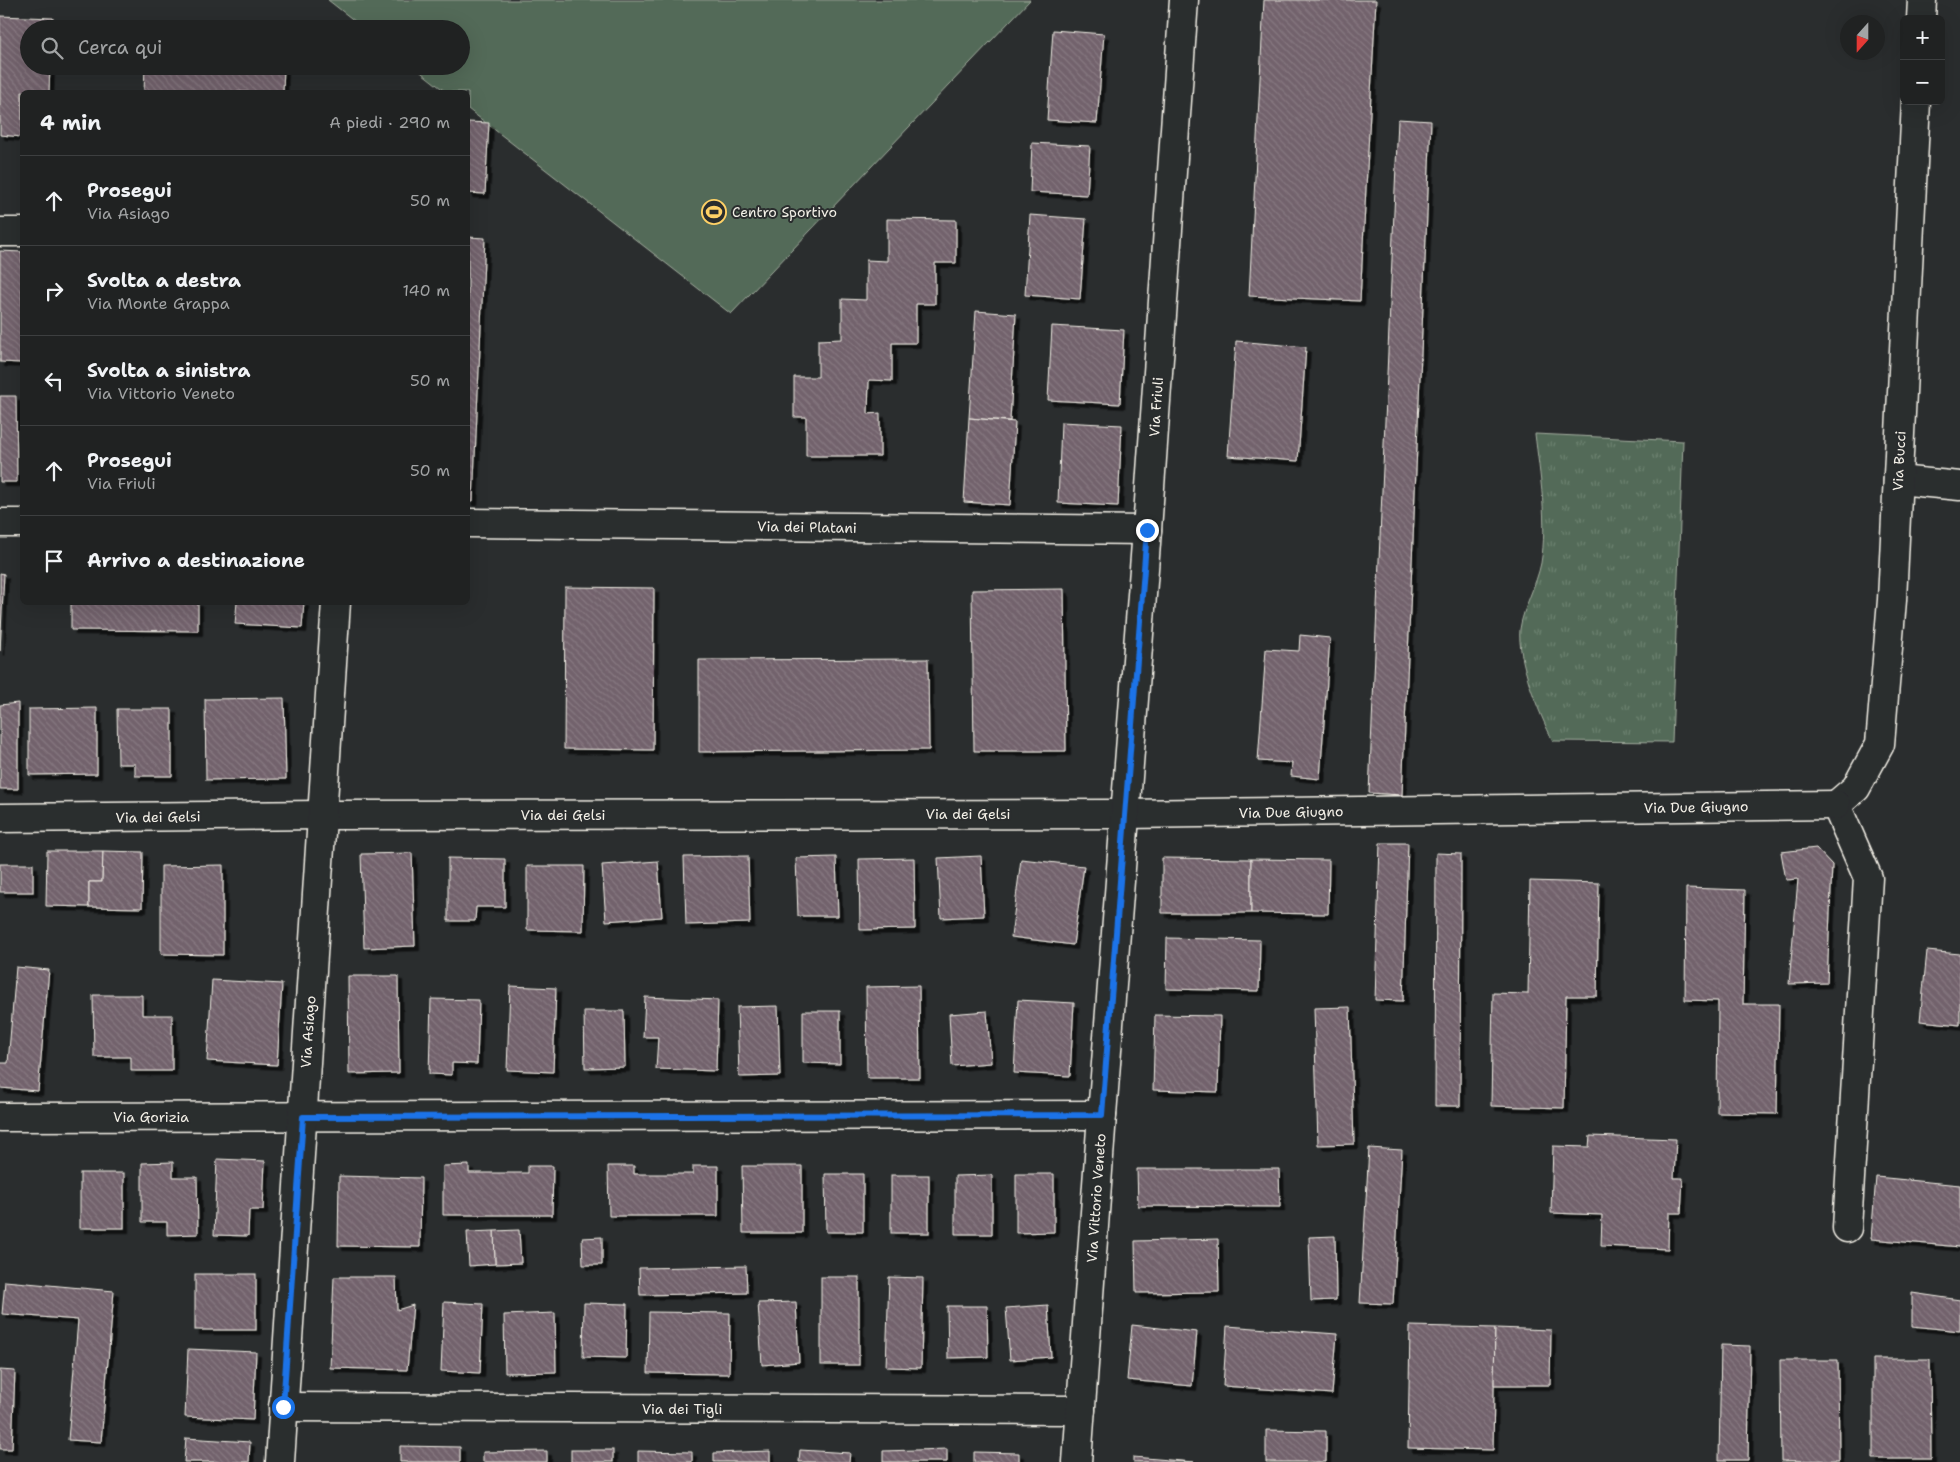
<!DOCTYPE html>
<html lang="it">
<head>
<meta charset="utf-8">
<style>
  :root { --surface:#202222; --page:#282a2a; --text:#f1f3f6; --muted:#a2a4a5; --line:#3d3f40 }
  body { margin:0; font-family:"Shantell Sans",sans-serif; background:var(--page); color:var(--text) }
  .controls { position:absolute; right:15px; top:15px; display:grid; overflow:hidden; border-radius:8px; box-shadow:0 5px 20px #0002 }
  .controls button { width:45px; height:45px; display:grid; place-items:center; padding:0; border:0; border-bottom:1px solid var(--line); background:var(--surface); color:var(--text); font:25px sans-serif }
  .compass { position:absolute; left:1840px; top:15px; width:45px; height:45px; border-radius:50%; background:var(--surface); box-shadow:0 5px 20px #0002; rotate:201deg }
  .stop { position:absolute; width:15px; height:15px; margin:-11px; border:4px solid #1a73e8; border-radius:50%; background:#fff }
  .stop.end { background:#1a73e8; border-color:#fff; box-shadow:0 1px 5px #0008 }
  .list { margin:0; padding:0; list-style:none }
  h2 { display:flex; justify-content:space-between; align-items:center; height:65px; margin:0; padding:0 20px; font-size:21px }
  h2 small { font-size:16px; font-weight:400; color:var(--muted) }
  .list li { display:grid; grid-template-columns:32px 1fr auto; gap:15px; align-items:center; box-sizing:border-box; height:90px; padding:0 20px; border-top:1px solid var(--line) }
  .list b { display:block; font-size:19px; white-space:nowrap }
  .list p { margin:0; font-size:16px; white-space:nowrap; color:var(--muted) }
  .list em { font-size:16px; font-style:normal; color:var(--muted) }
  .icon { flex:none; width:28px; height:28px; fill:none; stroke:currentColor; stroke-width:2; stroke-linecap:round; stroke-linejoin:round }
  .map { position:relative; flex:none; width:1960px; height:1462px; overflow:hidden }
  .search { position:absolute; background:var(--surface); box-shadow:0 5px 20px #0002; left:20px; top:20px; width:450px; height:55px; display:flex; align-items:center; gap:12px; box-sizing:border-box; padding:0 18px; border-radius:28px; color:var(--muted); font-size:19px }
  .panel { position:absolute; background:var(--surface); box-shadow:0 5px 20px #0002; left:20px; top:90px; width:450px; height:515px; border-radius:8px }
  .map>svg:first-child { display:block }
  .grass { fill:#536b58; stroke:#a4aea0 }
  .park { fill:url(#park-tufts); stroke:#a4aea0 }
  .building { fill:url(#building-back-hatch); stroke:#f4f1e8; filter:url(#shadow) }
  .lines { fill:none; stroke-linecap:round; stroke-linejoin:round }
  .minor-casing { stroke:#f4f1e8; stroke-width:31 }
  .minor { stroke:#2a2d2e; stroke-width:28 }
  .route { stroke:#1a73e8; stroke-width:6 }
  .labels { text-anchor:middle; stroke-width:4; stroke-linejoin:round; paint-order:stroke }
  .poi-label { font-size:14px; fill:#f4f1e8; stroke:#2a2d2e; text-anchor:start }
  .street-label { font-size:14px; fill:#f4f1e8; stroke:#2a2d2e }
</style>
</head>
<body>
<div class="map">
<svg width="1960" height="1462" viewBox="0 0 1960 1462">
  <defs>
    <pattern id="park-tufts" width="24" height="20" patternUnits="userSpaceOnUse" patternTransform="scale(1.25)"><rect width="24" height="20" fill="#536b58"/><path d="M3 7l-1-3M5 7V3M7 7l1-3M15 17l-1-3M17 17v-4M19 17l1-3" fill="none" stroke="#6c8170"/></pattern>
    <pattern id="building-back-hatch" width="6" height="6" patternUnits="userSpaceOnUse" patternTransform="scale(1.25)"><rect width="6" height="6" fill="#72626c"/><path d="M-1 5l2 2M0 0l6 6M5-1l2 2" fill="none" stroke="#877981"/></pattern>
    <filter id="shadow"><feDropShadow dx="4.5" dy="4.5" stdDeviation="0" flood-color="#0009"/></filter>
  </defs>
  <rect width="100%" height="100%" fill="#2a2d2e"/>
  <filter id="ink" filterUnits="userSpaceOnUse"><feTurbulence type="fractalNoise" baseFrequency=".02" numOctaves="2"/><feDisplacementMap in="SourceGraphic" scale="10" xChannelSelector="R" yChannelSelector="G"/><feConvolveMatrix kernelMatrix="1 2 1 2 8 2 1 2 1" color-interpolation-filters="sRGB"/></filter>
  <g filter="url(#ink)">
    <polygon class="grass" points="328,0 1030,0 731,314 468,109 468,92 446,92 413,66 461,66 461,29 365,29"/>
    <path class="park" d="M1535,434L1683,441L1672,742L1553,741C1539,713 1517,660 1520,629C1523,608 1537,584 1541,563C1548,522 1540,475 1535,434Z"/>
    <g class="building">
      <polygon points="1264,0 1376,0 1360,301 1249,296"/>
      <polygon points="0,16 53,18 52,29 29,29 29,66 50,66 49,92 22,92 22,137 0,135"/>
      <polygon points="1053,30 1104,34 1097,123 1047,120"/>
      <polygon points="145,66 284,66 283,92 144,92"/>
      <polygon points="1398,119 1431,121 1402,795 1369,793"/>
      <polygon points="468,122 489,123 485,194 468,193"/>
      <polygon points="1032,143 1090,146 1087,195 1030,192"/>
      <polygon points="1030,215 1086,219 1080,299 1025,295"/>
      <polygon points="887,219 956,220 956,263 935,263 935,304 916,304 916,343 892,343 892,381 869,380 868,414 880,413 880,456 806,456 806,417 794,417 794,377 818,377 818,340 842,339 842,299 866,300 866,260 887,261"/>
      <polygon points="468,237 485,238 473,501 468,501"/>
      <polygon points="0,251 22,252 22,363 0,362"/>
      <polygon points="976,311 1016,314 1010,421 969,418"/>
      <polygon points="1052,326 1124,330 1120,404 1048,400"/>
      <polygon points="1236,341 1306,347 1298,461 1228,456"/>
      <polygon points="0,396 16,396 17,482 0,482"/>
      <polygon points="969,418 1015,422 1010,505 964,502"/>
      <polygon points="1061,422 1122,425 1118,506 1058,503"/>
      <polygon points="0,573 4,574 0,651"/>
      <polygon points="565,587 654,588 653,750 564,749"/>
      <polygon points="1064,589 1066,751 974,751 972,590"/>
      <polygon points="71,602 198,602 198,631 71,630"/>
      <polygon points="237,602 304,602 302,628 235,624"/>
      <polygon points="1300,635 1330,638 1320,779 1291,776 1292,763 1258,761 1266,649 1299,651"/>
      <polygon points="928,659 929,750 699,752 699,660"/>
      <polygon points="284,698 286,779 206,780 205,699"/>
      <polygon points="18,703 18,789 0,789 0,705"/>
      <polygon points="97,708 97,774 29,775 29,709"/>
      <polygon points="117,709 172,709 172,776 135,776 135,764 118,764"/>
      <polygon points="1380,843 1408,843 1403,1001 1375,1000"/>
      <polygon points="1816,848 1832,865 1827,983 1789,984 1798,879 1786,880 1781,852"/>
      <polygon points="47,851 103,851 102,882 89,882 89,907 46,906"/>
      <polygon points="103,851 143,852 142,908 89,907 89,882 102,882"/>
      <polygon points="412,853 415,946 364,948 361,854"/>
      <polygon points="1436,853 1461,854 1460,1106 1435,1106"/>
      <polygon points="748,856 750,923 686,925 684,857"/>
      <polygon points="981,856 984,916 941,918 938,858"/>
      <polygon points="836,857 838,916 798,916 796,858"/>
      <polygon points="448,858 505,859 505,907 476,907 475,921 448,921"/>
      <polygon points="914,858 915,929 860,930 859,859"/>
      <polygon points="1162,858 1251,859 1251,913 1162,913"/>
      <polygon points="1021,859 1084,866 1073,945 1011,937"/>
      <polygon points="1251,859 1329,860 1328,914 1251,913"/>
      <polygon points="658,861 662,917 606,921 602,865"/>
      <rect x="0" y="864" width="33" height="28"/>
      <polygon points="223,865 223,955 161,954 161,866"/>
      <polygon points="527,866 584,866 583,931 527,930"/>
      <polygon points="1530,881 1599,883 1597,996 1566,996 1564,1108 1491,1106 1493,993 1528,994"/>
      <polygon points="1686,888 1745,890 1743,1004 1779,1004 1777,1114 1717,1113 1718,1001 1685,1000"/>
      <polygon points="1167,938 1260,940 1259,991 1166,989"/>
      <polygon points="1927,951 1960,954 1960,1025 1920,1021"/>
      <polygon points="16,967 49,970 38,1091 0,1088 0,1063 8,1063"/>
      <polygon points="348,976 398,976 399,1073 349,1074"/>
      <polygon points="212,980 282,984 277,1065 207,1061"/>
      <polygon points="510,986 556,988 553,1072 507,1070"/>
      <polygon points="919,986 920,1078 867,1078 866,987"/>
      <polygon points="93,995 142,995 142,1015 172,1015 172,1071 131,1071 131,1057 94,1057"/>
      <polygon points="645,997 718,1000 716,1071 656,1069 658,1037 643,1037"/>
      <polygon points="431,999 479,1000 477,1064 452,1063 452,1075 429,1074"/>
      <polygon points="1018,1000 1074,1003 1070,1076 1014,1073"/>
      <polygon points="778,1006 780,1076 739,1077 737,1007"/>
      <polygon points="1350,1007 1354,1144 1318,1145 1314,1008"/>
      <polygon points="584,1011 624,1011 625,1067 585,1068"/>
      <polygon points="803,1011 840,1011 840,1064 803,1063"/>
      <polygon points="987,1011 991,1063 952,1066 949,1014"/>
      <polygon points="1155,1015 1220,1016 1218,1092 1153,1090"/>
      <polygon points="1590,1136 1676,1139 1674,1178 1683,1178 1681,1213 1669,1213 1668,1249 1601,1246 1602,1215 1551,1213 1553,1146 1589,1147"/>
      <polygon points="1369,1148 1402,1150 1393,1304 1360,1303"/>
      <polygon points="217,1159 265,1161 263,1210 249,1210 248,1236 214,1235"/>
      <polygon points="173,1162 173,1177 197,1177 198,1234 167,1235 167,1222 142,1222 142,1163"/>
      <polygon points="469,1165 469,1173 528,1173 528,1166 553,1166 552,1215 443,1215 443,1166"/>
      <polygon points="608,1166 634,1166 634,1174 693,1174 693,1166 718,1166 718,1216 609,1216"/>
      <polygon points="742,1166 802,1166 802,1233 743,1233"/>
      <polygon points="1137,1169 1279,1169 1280,1207 1138,1206"/>
      <rect x="80" y="1173" width="44" height="55"/>
      <polygon points="825,1174 863,1174 863,1232 826,1232"/>
      <polygon points="1016,1174 1054,1174 1054,1232 1016,1233"/>
      <rect x="891" y="1175" width="38" height="58"/>
      <polygon points="992,1175 992,1234 955,1234 955,1176"/>
      <polygon points="339,1176 421,1178 420,1247 338,1246"/>
      <polygon points="1876,1177 1960,1185 1960,1247 1871,1239"/>
      <polygon points="519,1230 521,1263 495,1264 494,1231"/>
      <polygon points="494,1231 495,1264 469,1266 467,1232"/>
      <polygon points="1335,1236 1336,1300 1311,1301 1309,1237"/>
      <polygon points="602,1237 602,1265 583,1265 582,1238"/>
      <polygon points="1218,1239 1219,1292 1136,1293 1135,1241"/>
      <polygon points="746,1266 747,1293 640,1295 639,1268"/>
      <rect x="195" y="1274" width="61" height="56"/>
      <polygon points="334,1277 396,1277 397,1310 413,1305 407,1370 330,1368"/>
      <rect x="821" y="1277" width="38" height="88"/>
      <polygon points="889,1277 923,1278 921,1368 886,1367"/>
      <polygon points="5,1281 114,1291 101,1442 68,1440 78,1320 2,1314"/>
      <polygon points="1912,1293 1960,1300 1960,1331 1912,1326"/>
      <polygon points="444,1302 483,1304 480,1373 441,1371"/>
      <polygon points="796,1302 799,1362 762,1365 758,1303"/>
      <polygon points="584,1303 627,1304 626,1358 583,1357"/>
      <polygon points="1048,1305 1051,1357 1010,1360 1006,1308"/>
      <polygon points="947,1306 987,1306 988,1357 948,1358"/>
      <polygon points="649,1312 730,1313 729,1374 648,1373"/>
      <polygon points="555,1313 556,1372 505,1373 504,1315"/>
      <polygon points="1132,1325 1197,1332 1192,1386 1127,1380"/>
      <polygon points="1227,1326 1337,1334 1332,1394 1223,1386"/>
      <polygon points="1410,1326 1495,1328 1493,1450 1408,1448"/>
      <polygon points="1495,1328 1551,1330 1550,1385 1494,1385"/>
      <polygon points="1721,1345 1750,1346 1748,1460 1719,1460"/>
      <polygon points="188,1349 256,1352 253,1420 185,1417"/>
      <polygon points="1873,1359 1930,1359 1931,1459 1873,1459"/>
      <polygon points="1780,1360 1838,1360 1839,1460 1781,1461"/>
      <polygon points="0,1370 15,1371 12,1449 0,1449"/>
      <polygon points="1266,1430 1326,1431 1326,1462 1266,1462"/>
      <polygon points="186,1438 250,1442 249,1462 184,1462"/>
      <polygon points="400,1446 460,1447 460,1462 400,1462"/>
      <polygon points="947,1449 947,1462 883,1462 883,1451"/>
      <rect x="571" y="1450" width="42" height="12"/>
      <polygon points="800,1450 850,1453 849,1462 799,1462"/>
      <polygon points="547,1451 547,1462 483,1462 483,1452"/>
      <polygon points="638,1451 692,1452 692,1462 638,1462"/>
      <polygon points="770,1451 770,1462 714,1462 714,1453"/>
      <polygon points="974,1452 1019,1453 1019,1462 974,1462"/>
      <polygon points="1133,1457 1194,1462 1133,1462"/>
    </g>
    <g class="lines">
      <defs>
        <g id="minor">
          <polyline points="1921,19 1922,0"/>
          <polyline points="0,232 22,232"/>
          <polyline points="1898,480 1960,486"/>
          <polyline points="0,523 22,523"/>
          <polyline points="468,523 1147,530"/>
          <polyline points="1836,805 1856,788 1880,744 1892,600 1916,101"/>
          <polyline points="1836,805 1868,878 1847,1228"/>
          <polyline points="0,818 323,815 1125,814 1836,805"/>
          <polyline points="0,1117 1102,1115"/>
          <polyline points="283,1407 1081,1410"/>
          <polyline points="280,1462 336,602"/>
          <polyline points="1077,1462 1102,1115 1147,530 1184,0"/>
        </g>
      </defs>
      <use href="#minor" class="minor-casing"/>
      <use href="#minor" class="minor"/>
    </g>
  </g>
  <g class="lines" filter="url(#ink)">
    <polyline class="route" points="283,1407 303,1117 1102,1115 1147,530"/>
  </g>
  <defs>
    <symbol id="stadium-ring" viewBox="-11 -11 22 22"><circle r="9.5" fill="#2a2d2e" stroke="#ffd166" stroke-width="1.5"/><path d="M0-5a6.5 5 0 1 0 0 10a6.5 5 0 1 0 0-10ZM-3.5-1.8h7v3.6h-7Z" fill="#ffd166"/></symbol>
  </defs>
  <g fill-rule="evenodd">
    <use href="#stadium-ring" x="700" y="198" width="28" height="28"/>
  </g>
  <g class="labels">
    <g class="poi-label">
      <text x="732" y="217">Centro Sportivo</text>
    </g>
    <g class="street-label">
      <text transform="translate(1156 407) rotate(-86)" y="5">Via Friuli</text>
      <text transform="translate(1899 461) rotate(-87)" y="5">Via Bucci</text>
      <text transform="translate(807 527) rotate(1)" y="5">Via dei Platani</text>
      <text transform="translate(1696 807) rotate(-1)" y="5">Via Due Giugno</text>
      <text transform="translate(1291 812) rotate(-1)" y="5">Via Due Giugno</text>
      <text x="968" y="819">Via dei Gelsi</text>
      <text x="563" y="820">Via dei Gelsi</text>
      <text transform="translate(158 817) rotate(-1)" y="5">Via dei Gelsi</text>
      <text transform="translate(308 1032) rotate(-86)" y="5">Via Asiago</text>
      <text x="151" y="1122">Via Gorizia</text>
      <text transform="translate(1096 1198) rotate(-86)" y="5">Via Vittorio Veneto</text>
      <text x="682" y="1414">Via dei Tigli</text>
    </g>
  </g>
</svg>
<div class="controls">
<button>+</button>
<button>−</button>
</div>
<svg class="compass" viewBox="-18 -18 36 36"><path d="M0-13l5 13h-10z" fill="#e53935"/><path d="M0 13l5-13h-10z" fill="#a2a4a5"/></svg>
<div class="stop" style="left:283px;top:1407px"></div>
<div class="stop end" style="left:1147px;top:530px"></div>
<div class="search"><svg class="icon" aria-label="search" viewBox="0 0 24 24"><circle cx="10" cy="10" r="6"/><path d="M15 15l6 6"/></svg>Cerca qui</div>
<section class="panel">
<h2>4 min<small>A piedi · 290 m</small></h2>
<ul class="list">
<li><svg class="icon" aria-label="ahead" viewBox="0 0 24 24"><path d="M12 20V5M6 11l6-6 6 6"/></svg><div><b>Prosegui</b><p>Via Asiago</p></div><em>50 m</em></li>
<li><svg class="icon" aria-label="right" viewBox="0 0 24 24"><path d="M7 20v-9h11M14 6l5 5-5 5"/></svg><div><b>Svolta a destra</b><p>Via Monte Grappa</p></div><em>140 m</em></li>
<li><svg class="icon" aria-label="left" viewBox="0 0 24 24"><path d="M17 20v-9H6M10 6l-5 5 5 5"/></svg><div><b>Svolta a sinistra</b><p>Via Vittorio Veneto</p></div><em>50 m</em></li>
<li><svg class="icon" aria-label="ahead" viewBox="0 0 24 24"><path d="M12 20V5M6 11l6-6 6 6"/></svg><div><b>Prosegui</b><p>Via Friuli</p></div><em>50 m</em></li>
<li><svg class="icon" aria-label="arrive" viewBox="0 0 24 24"><path d="M6 21V4h12l-3 4 3 4H6"/></svg><div><b>Arrivo a destinazione</b></div></li>
</ul>
</section>
</div>
</body>
</html>
